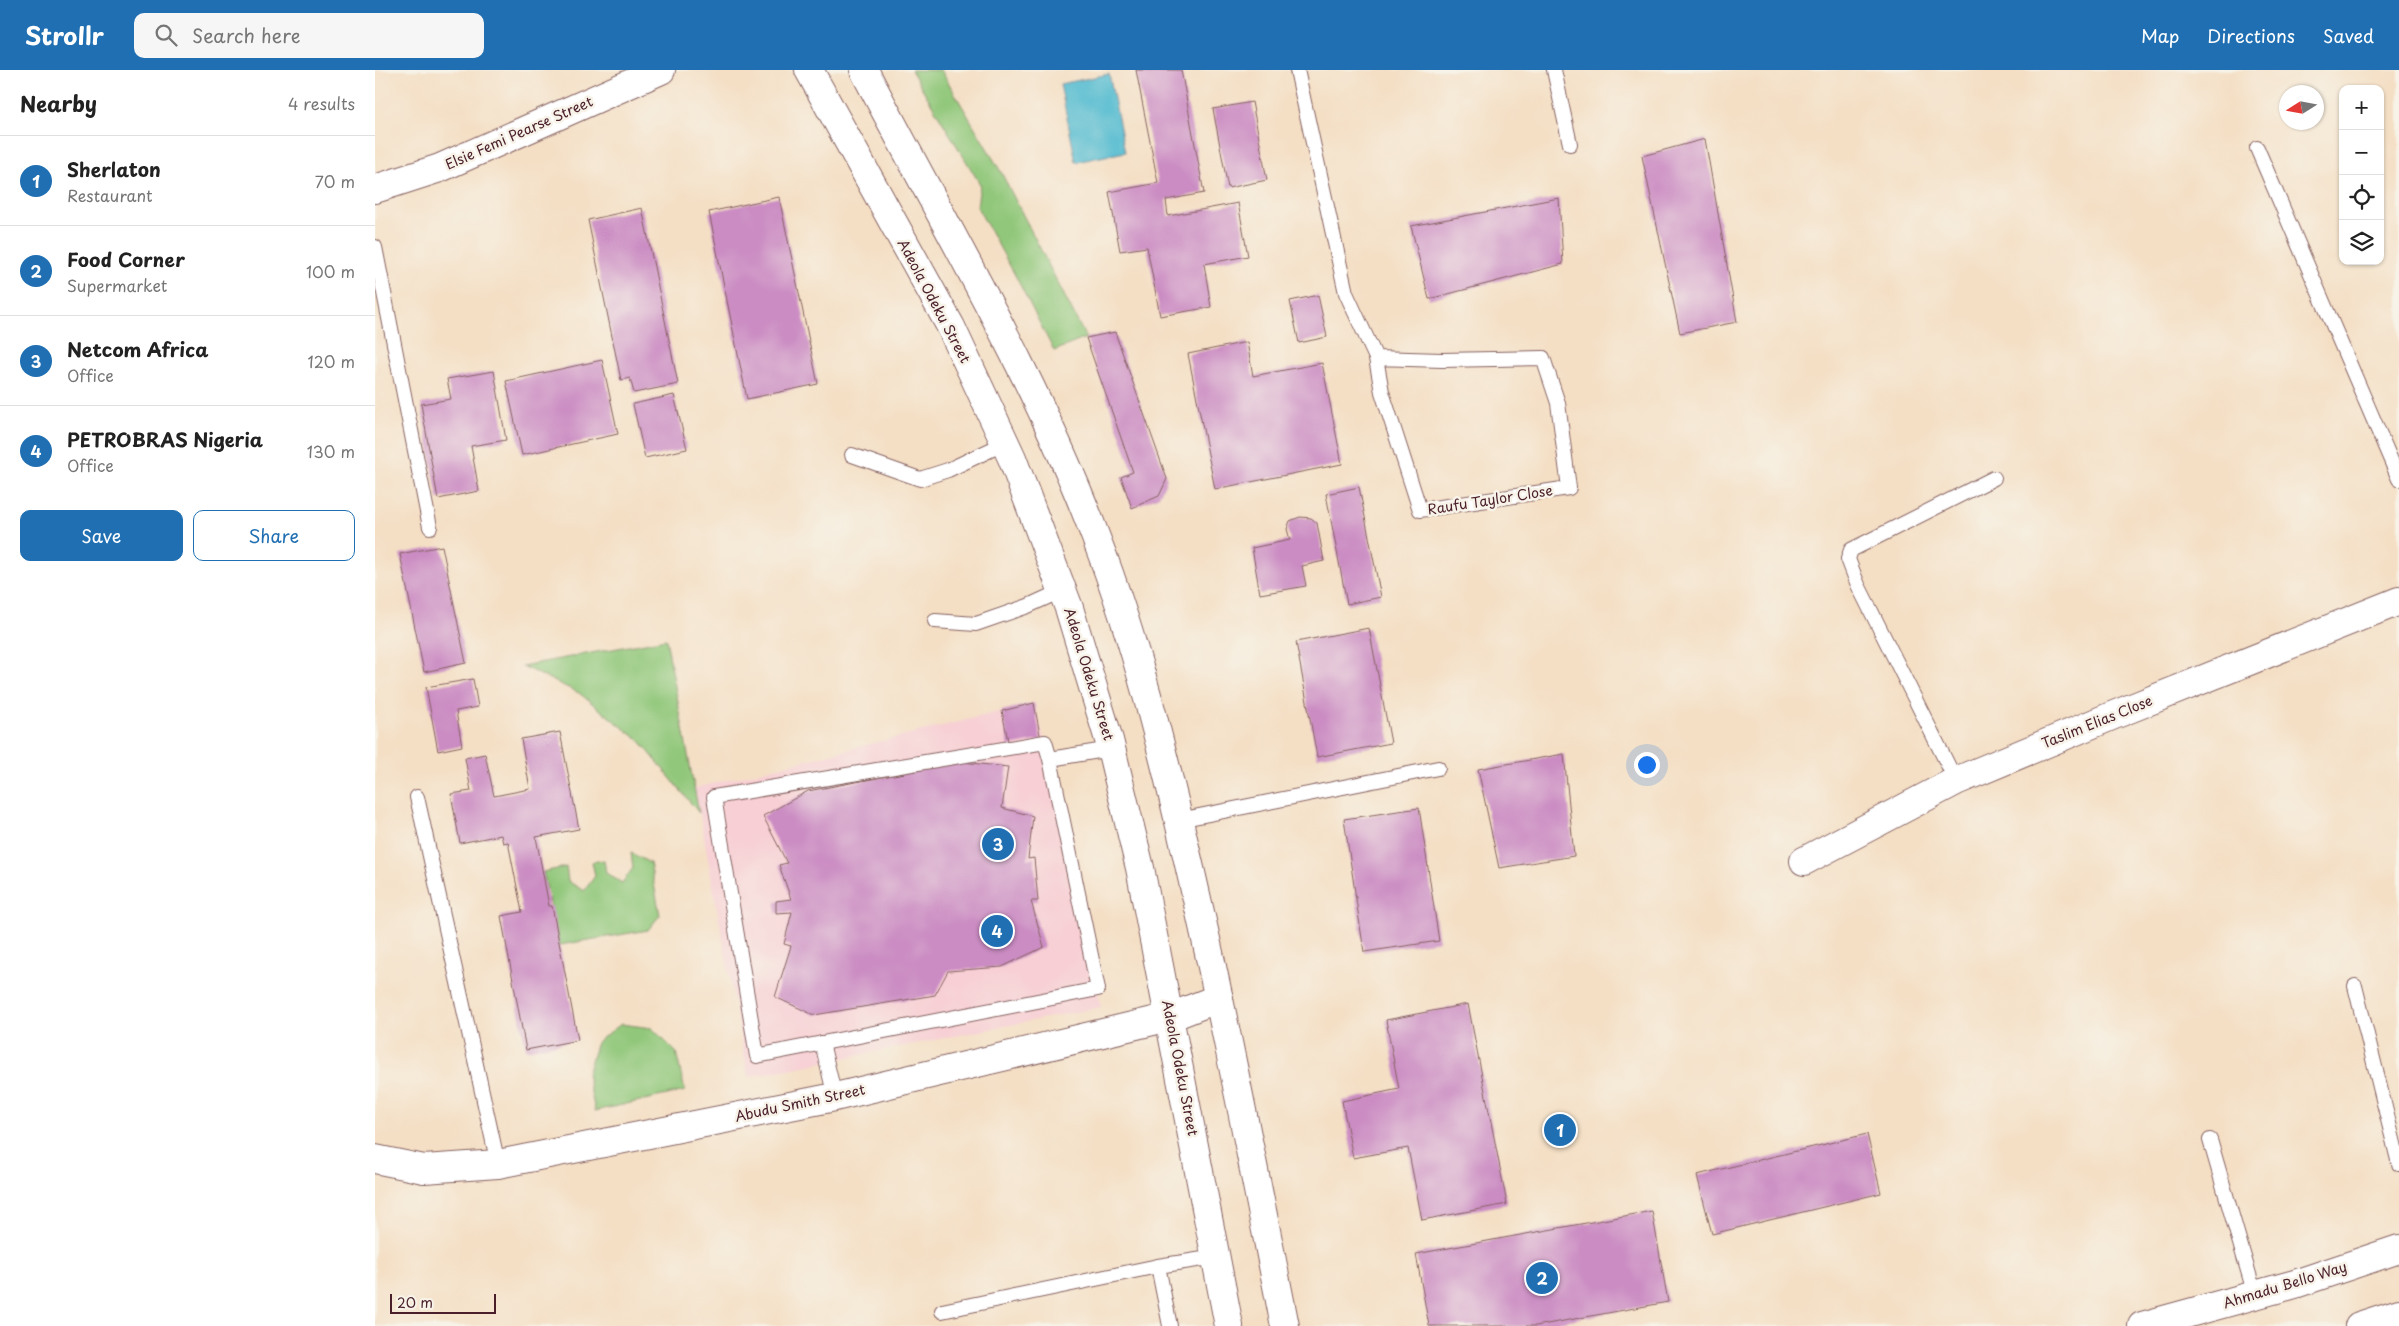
<!DOCTYPE html>
<html lang="en">
<head>
<meta charset="utf-8">
<style>
  :root { --surface:#fff; --page:#f6f6f6; --text:#222; --muted:#767676; --line:#e0e0e0; --accent:#1f6fb2 }
  body { margin:0; font-family:"Playpen Sans",sans-serif; background:var(--page); color:var(--text) }
  .controls { position:absolute; right:15px; top:15px; display:grid; overflow:hidden; border-radius:10px; box-shadow:0 1px 4px #0004 }
  .controls button { width:45px; height:45px; display:grid; place-items:center; padding:0; border:0; border-bottom:1px solid var(--line); background:var(--surface); color:var(--text); font:25px sans-serif }
  .compass { position:absolute; left:1904px; top:15px; width:45px; height:45px; border-radius:50%; background:var(--surface); box-shadow:0 1px 4px #0004; rotate:259deg }
  .scale { position:absolute; left:15px; bottom:12px; width:106px; box-sizing:border-box; padding-left:5px; border:2px solid #4a1f2b; border-top:0; font-size:14px; line-height:18px; white-space:nowrap; color:#4a1f2b; -webkit-text-stroke:4px #f7f3e8; paint-order:stroke }
  .you { position:absolute; left:1271px; top:694px; width:18px; height:18px; margin:-12px; border:4px solid #fff; border-radius:50%; background:#1a73e8; box-shadow:0 0 0 8px #1a73e833 }
  .badge { display:grid; place-items:center; width:32px; height:32px; border-radius:50%; background:var(--accent); color:#fff; font-size:16px; font-weight:700 }
  .pin { position:absolute; translate:-50% -50%; border:2px solid #fff; box-shadow:0 1px 5px #0006 }
  .list { margin:0; padding:0; list-style:none }
  h2 { display:flex; justify-content:space-between; align-items:center; height:65px; margin:0; padding:0 20px; font-size:21px }
  h2 small { font-size:16px; font-weight:400; color:var(--muted) }
  .list li { display:grid; grid-template-columns:32px 1fr auto; gap:15px; align-items:center; box-sizing:border-box; height:90px; padding:0 20px; border-top:1px solid var(--line) }
  .list b { display:block; font-size:19px; white-space:nowrap }
  .list p { margin:0; font-size:16px; white-space:nowrap; color:var(--muted) }
  .list em { font-size:16px; font-style:normal; color:var(--muted) }
  .actions { display:flex; gap:10px; padding:15px 20px }
  .actions a { flex:1; padding:11px 0; border:1px solid var(--accent); border-radius:10px; text-align:center; font-size:18px; color:var(--accent) }
  .actions .main { background:var(--accent); color:#fff }
  .icon { flex:none; width:28px; height:28px; fill:none; stroke:currentColor; stroke-width:2; stroke-linecap:round; stroke-linejoin:round }
  .map { position:relative; flex:none; width:2024px; height:1256px; overflow:hidden }
  header { display:flex; align-items:center; gap:30px; box-sizing:border-box; height:70px; padding:0 25px; background:var(--accent); color:#fff }
  header strong { font-size:24px }
  nav { display:flex; gap:28px; margin-inline-start:auto; font-size:18px }
  .search { width:350px; height:45px; background:var(--page); display:flex; align-items:center; gap:12px; box-sizing:border-box; padding:0 18px; border-radius:10px; color:var(--muted); font-size:19px }
  main { display:flex }
  aside { flex:1; background:var(--surface) }
  .map>svg:first-child { display:block }
  .built { fill:#f7cfd4 }
  .green { fill:#91c77a; stroke:#6e7352 }
  .water { fill:#53bbd0; stroke:#4e6d7e }
  .building { fill:#cb8cc3 }
  .lines { fill:none; stroke-linecap:round; stroke-linejoin:round }
  .service-casing { stroke:#866261; stroke-width:16 }
  .minor-casing { stroke:#866261; stroke-width:30 }
  .tertiary-casing { stroke:#866261; stroke-width:30 }
  .secondary-casing { stroke:#866261; stroke-width:30 }
  .trunk-casing { stroke:#866261; stroke-width:30 }
  .service { stroke:#fff; stroke-width:14 }
  .minor { stroke:#fff; stroke-width:28 }
  .tertiary { stroke:#fff; stroke-width:28 }
  .secondary { stroke:#fff; stroke-width:28 }
  .trunk { stroke:#fff; stroke-width:28 }
  .labels { text-anchor:middle; stroke-width:5; stroke-linejoin:round; paint-order:stroke }
  .street-label { font-size:14px; fill:#4a1f2b; stroke:#f7f3e8 }
</style>
</head>
<body>
<header>
<strong>Strollr</strong>
<div class="search"><svg class="icon" aria-label="search" viewBox="0 0 24 24"><circle cx="10" cy="10" r="6"/><path d="M15 15l6 6"/></svg>Search here</div>
<nav><a>Map</a><a>Directions</a><a>Saved</a></nav>
</header>
<main>
<aside>
<h2>Nearby<small>4 results</small></h2>
<ul class="list">
<li><span class="badge">1</span><div><b>Sherlaton</b><p>Restaurant</p></div><em>70 m</em></li>
<li><span class="badge">2</span><div><b>Food Corner</b><p>Supermarket</p></div><em>100 m</em></li>
<li><span class="badge">3</span><div><b>Netcom Africa</b><p>Office</p></div><em>120 m</em></li>
<li><span class="badge">4</span><div><b>PETROBRAS Nigeria</b><p>Office</p></div><em>130 m</em></li>
</ul>
<div class="actions"><a class="main">Save</a><a>Share</a></div>
</aside>
<div class="map">
<svg width="2024" height="1256" viewBox="0 0 2024 1256">
  <rect width="100%" height="100%" fill="#f7f3e8"/>
  <filter id="ink" filterUnits="userSpaceOnUse"><feTurbulence type="fractalNoise" baseFrequency=".02" numOctaves="2"/><feDisplacementMap in="SourceGraphic" scale="10" xChannelSelector="R" yChannelSelector="G"/><feConvolveMatrix kernelMatrix="1 2 1 2 8 2 1 2 1" color-interpolation-filters="sRGB"/></filter>
  <filter id="wash" filterUnits="userSpaceOnUse"><feTurbulence type="fractalNoise" baseFrequency=".0096" numOctaves="4" result="noise"/><feDisplacementMap in="SourceGraphic" scale="20" xChannelSelector="R" yChannelSelector="G"/><feGaussianBlur stdDeviation="1.12" result="paint"/><feColorMatrix in="noise" values="0 0 0 0 0 0 0 0 0 0 0 0 0 0 0 0 0 1.4 0 .05"/><feComposite in="paint" operator="in"/></filter>
  <g filter="url(#wash)">
    <rect width="100%" height="100%" fill="#f4dfc5"/>
    <polygon class="built" points="659,633 675,689 726,937 373,1007 320,718"/>
    <g class="green">
      <polygon points="536,0 566,0 626,102 711,268 679,281 640,205 602,137 605,114"/>
      <polygon points="291,569 324,743 265,671 204,623 147,596"/>
      <polygon points="256,783 275,793 285,845 273,860 185,875 168,802 191,797 193,811 209,821 220,806 217,792 229,790 231,803 247,813 258,798"/>
      <polygon points="246,954 277,958 301,982 310,1021 220,1041 212,1004 222,972"/>
    </g>
    <polygon class="water" points="734,4 750,82 701,92 685,14"/>
    <g id="blocks">
      <g class="building">
        <polygon points="761,0 806,0 829,123 791,130 793,146 863,133 873,186 829,194 836,237 785,246 772,177 745,181 734,122 783,113"/>
        <polygon points="877,32 892,110 853,118 838,39"/>
        <polygon points="1330,69 1362,252 1305,263 1267,86"/>
        <polygon points="404,127 443,314 372,329 334,142"/>
        <polygon points="1184,128 1188,194 1054,229 1036,156"/>
        <polygon points="267,138 303,314 259,323 255,308 246,310 213,150"/>
        <polygon points="943,225 952,267 924,273 915,231"/>
        <polygon points="740,262 792,409 784,426 757,438 746,407 758,402 711,268"/>
        <polygon points="872,272 878,306 947,293 967,394 840,419 813,284"/>
        <polygon points="227,290 243,364 147,385 131,311"/>
        <polygon points="119,301 131,370 96,376 104,421 63,429 46,334 76,329 72,309"/>
        <polygon points="299,325 312,379 270,388 258,334"/>
        <polygon points="984,417 1006,527 972,534 951,424"/>
        <polygon points="925,447 936,448 942,453 949,491 927,496 931,516 885,524 877,478 915,470 912,459 915,451"/>
        <polygon points="67,476 91,593 49,602 25,484"/>
        <polygon points="994,558 1016,673 942,687 921,572"/>
        <polygon points="98,609 103,637 81,641 87,676 63,681 51,617"/>
        <polygon points="659,633 666,670 634,676 627,641"/>
        <polygon points="185,662 204,759 161,767 174,836 177,836 203,970 151,980 126,846 147,842 133,772 128,773 126,765 85,773 76,724 96,721 90,688 110,684 119,726 155,719 146,669"/>
        <polygon points="1189,684 1199,786 1124,798 1103,699"/>
        <polygon points="587,692 633,697 627,738 658,746 653,789 659,788 663,831 656,831 669,877 627,897 573,901 560,925 439,945 400,927 416,876 409,874 417,842 401,843 401,831 416,829 404,795 412,793 388,746 433,721"/>
        <polygon points="1044,738 1064,871 989,882 969,749"/>
        <polygon points="1093,934 1132,1134 1047,1150 1033,1078 978,1088 967,1031 1024,1019 1011,950"/>
        <polygon points="1492,1064 1506,1123 1337,1164 1322,1105"/>
        <polygon points="1277,1141 1293,1232 1161,1256 1054,1256 1041,1184"/>
      </g>
    </g>
  </g>
  <g filter="url(#ink)">
    <use href="#blocks" fill-opacity="0" stroke="#866261" stroke-width="1"/>
    <g class="lines">
      <defs>
        <g id="service">
          <polyline points="922,0 971,223 1001,288 1067,290 1168,288 1183,333 1194,418 1045,440 1007,322 1001,288"/>
          <polyline points="1179,0 1195,74"/>
          <polyline points="1882,78 2024,409"/>
          <polyline points="0,177 55,457"/>
          <polyline points="477,385 545,409 573,400 630,373"/>
          <polyline points="560,551 601,554 653,536 688,520"/>
          <polyline points="675,689 670,672 339,727 382,986 723,919 675,689 736,679"/>
          <polyline points="1581,711 1483,515 1473,489 1476,480 1619,408"/>
          <polyline points="42,727 123,1094"/>
          <polyline points="804,750 1063,698"/>
          <polyline points="1980,916 2024,1094"/>
          <polyline points="447,973 460,1027"/>
          <polyline points="1835,1070 1880,1225"/>
          <polyline points="567,1241 783,1196"/>
          <polyline points="795,1256 783,1196 841,1187"/>
        </g>
        <g id="minor">
          <polyline points="1429,791 1581,711 1739,645 2024,531"/>
          <polyline points="0,1089 49,1099 123,1094 460,1027 795,947 844,928"/>
        </g>
        <polyline id="tertiary" points="0,119 65,98 286,0"/>
        <g id="secondary">
          <polyline points="434,0 576,257 637,388 694,538 734,670 765,798 854,1256"/>
          <path d="M489,0C569,155 660,305 721,468C761,572 788,682 813,790C849,944 879,1101 910,1256"/>
        </g>
        <g id="trunk">
          <polyline points="1767,1256 1920,1214 2024,1179"/>
          <polyline points="1984,1256 2024,1243"/>
        </g>
      </defs>
      <use href="#service" class="service-casing"/>
      <use href="#minor" class="minor-casing"/>
      <use href="#tertiary" class="tertiary-casing"/>
      <use href="#secondary" class="secondary-casing"/>
      <use href="#trunk" class="trunk-casing"/>
      <use href="#service" class="service"/>
      <use href="#minor" class="minor"/>
      <use href="#tertiary" class="tertiary"/>
      <use href="#secondary" class="secondary"/>
      <use href="#trunk" class="trunk"/>
    </g>
  </g>
  <g class="labels">
    <g class="street-label">
      <text transform="translate(144 63) rotate(-24)" y="5">Elsie Femi Pearse Street</text>
      <text transform="translate(559 231) rotate(62)" y="5">Adeola Odeku Street</text>
      <text transform="translate(1115 430) rotate(-9)" y="5">Raufu Taylor Close</text>
      <text transform="translate(714 604) rotate(73)" y="5">Adeola Odeku Street</text>
      <text transform="translate(1722 652) rotate(-22)" y="5">Taslim Elias Close</text>
      <text transform="translate(805 998) rotate(79)" y="5">Adeola Odeku Street</text>
      <text transform="translate(425 1033) rotate(-12)" y="5">Abudu Smith Street</text>
      <text transform="translate(1910 1215) rotate(-17)" y="5">Ahmadu Bello Way</text>
    </g>
  </g>
</svg>
<div class="controls">
<button>+</button>
<button>−</button>
<button><svg class="icon" aria-label="locate" viewBox="0 0 24 24"><circle cx="12" cy="12" r="6"/><path d="M12 2v4M12 18v4M2 12h4M18 12h4"/></svg></button>
<button><svg class="icon" aria-label="layers" viewBox="0 0 24 24"><path d="M12 4l9 5-9 5-9-5zM3 14l9 5 9-5"/></svg></button>
</div>
<svg class="compass" viewBox="-18 -18 36 36"><path d="M0-13l5 13h-10z" fill="#e53935"/><path d="M0 13l5-13h-10z" fill="#767676"/></svg>
<div class="scale">20 m</div>
<div class="you"></div>
<div class="pin badge" style="left:1185px;top:1060px">1</div>
<div class="pin badge" style="left:1167px;top:1208px">2</div>
<div class="pin badge" style="left:623px;top:774px">3</div>
<div class="pin badge" style="left:622px;top:861px">4</div>
</div>
</main>
</body>
</html>
